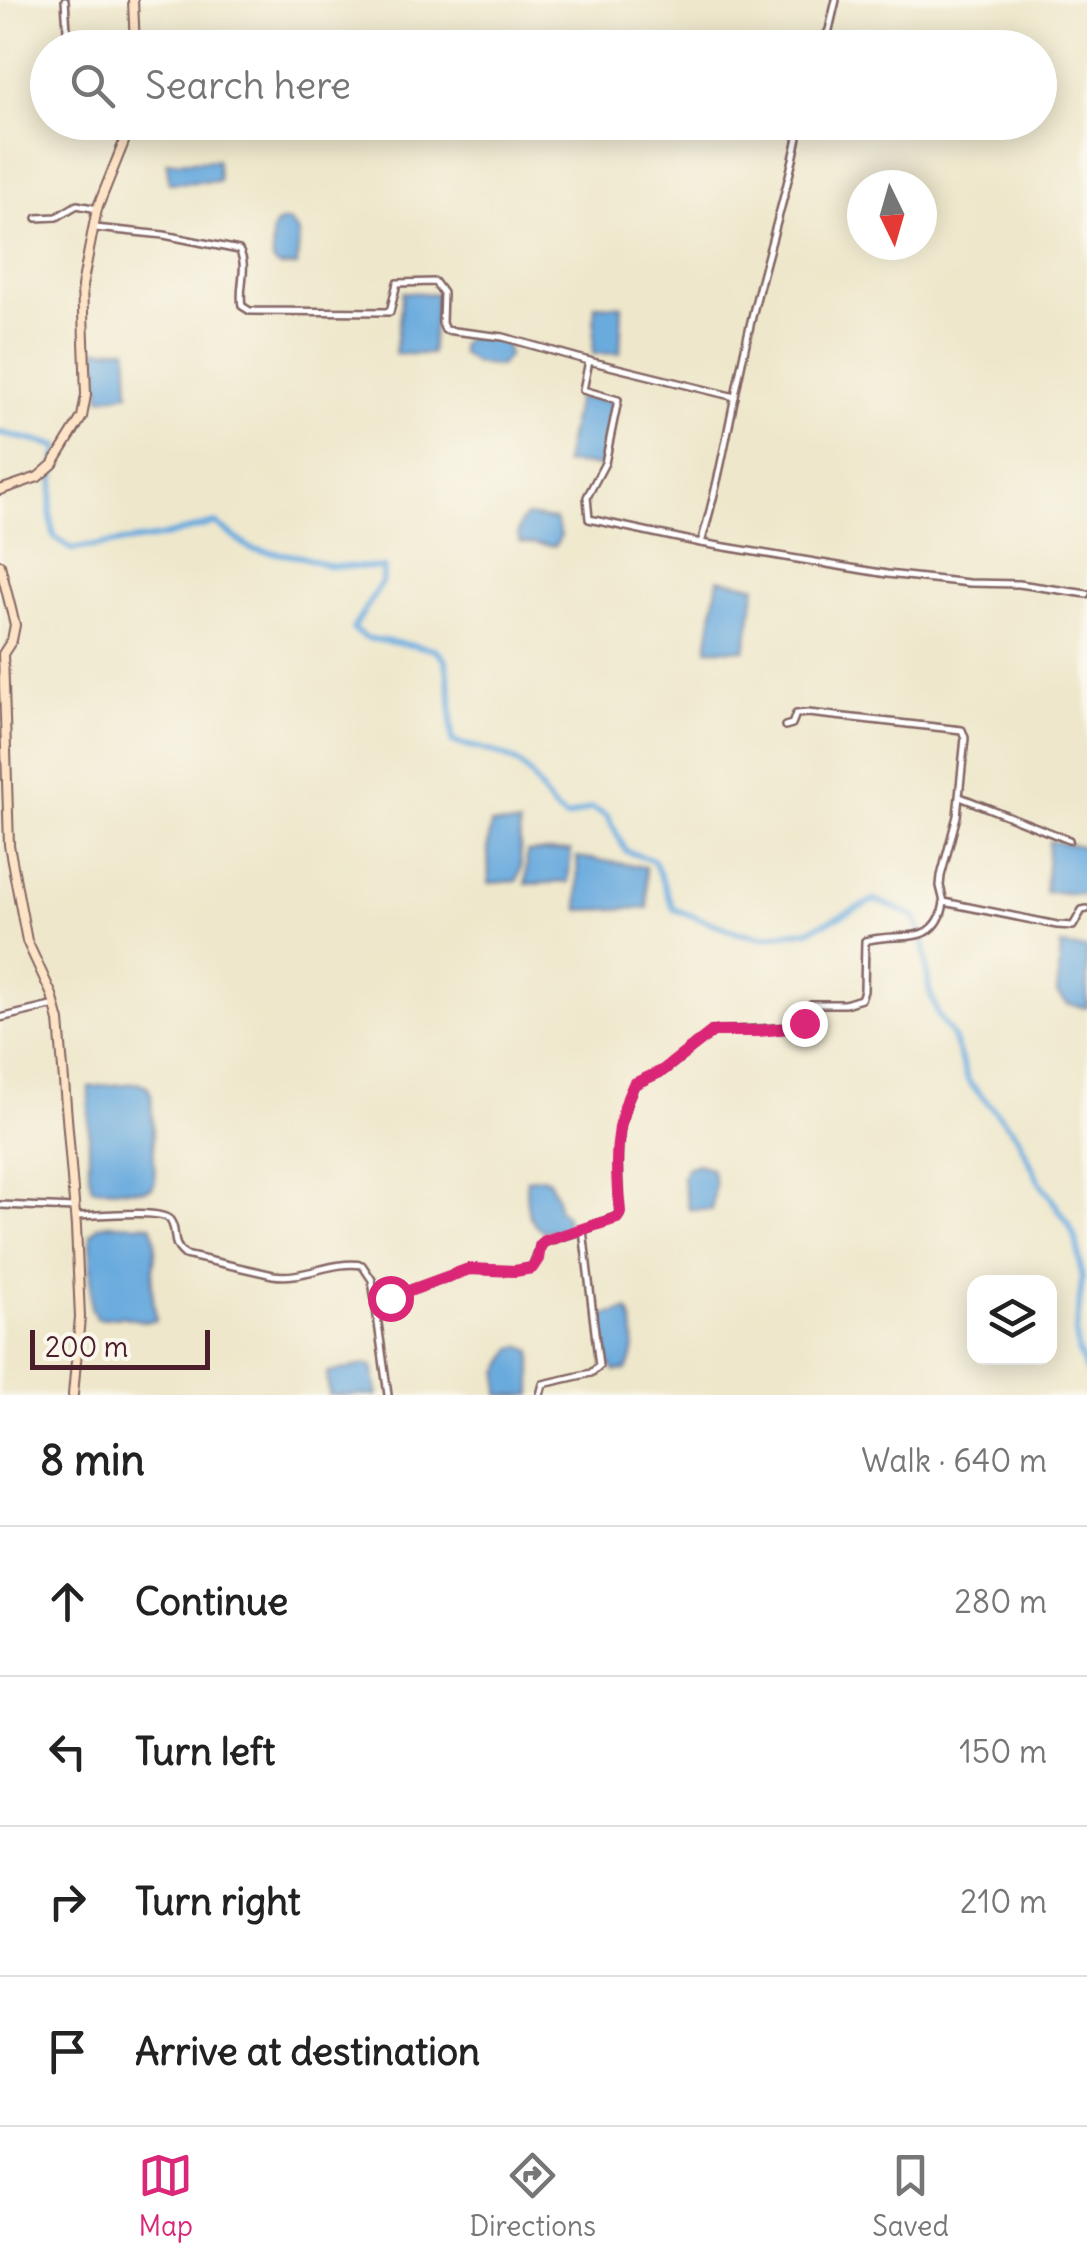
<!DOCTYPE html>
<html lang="en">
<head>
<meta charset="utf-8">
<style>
  :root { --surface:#fff; --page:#f6f6f6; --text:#222; --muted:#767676; --line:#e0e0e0; --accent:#db2777 }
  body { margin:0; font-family:Delius,sans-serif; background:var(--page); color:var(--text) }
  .controls { position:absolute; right:30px; bottom:30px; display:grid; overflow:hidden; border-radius:20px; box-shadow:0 5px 25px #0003 }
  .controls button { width:90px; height:90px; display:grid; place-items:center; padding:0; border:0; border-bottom:2px solid var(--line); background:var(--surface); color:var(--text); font:50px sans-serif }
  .compass { position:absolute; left:847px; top:170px; width:90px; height:90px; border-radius:50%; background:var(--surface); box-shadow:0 5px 25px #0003; rotate:175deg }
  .scale { position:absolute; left:30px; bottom:25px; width:180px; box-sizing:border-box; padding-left:10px; border:5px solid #4a1f2b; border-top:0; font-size:28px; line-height:35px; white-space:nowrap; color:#4a1f2b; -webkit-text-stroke:8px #fbf7ec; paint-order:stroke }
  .stop { position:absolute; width:30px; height:30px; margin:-22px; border:8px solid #db2777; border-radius:50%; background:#fff }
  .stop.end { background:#db2777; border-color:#fff; box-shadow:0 2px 10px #0008 }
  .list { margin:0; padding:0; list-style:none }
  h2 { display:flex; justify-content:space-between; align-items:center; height:130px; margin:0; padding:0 40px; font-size:42px }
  h2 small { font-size:32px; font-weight:400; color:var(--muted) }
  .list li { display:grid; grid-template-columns:65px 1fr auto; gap:30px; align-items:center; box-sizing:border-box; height:150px; padding:0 40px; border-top:2px solid var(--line) }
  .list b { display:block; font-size:38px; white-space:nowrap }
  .list em { font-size:32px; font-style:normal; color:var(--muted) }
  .icon { flex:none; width:55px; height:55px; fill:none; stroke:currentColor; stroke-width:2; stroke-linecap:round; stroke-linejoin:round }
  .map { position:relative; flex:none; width:1087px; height:1395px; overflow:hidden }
  .search { position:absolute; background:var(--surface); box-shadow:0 5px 25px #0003; left:30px; right:30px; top:30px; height:110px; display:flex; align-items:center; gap:25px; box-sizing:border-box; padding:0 35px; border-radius:55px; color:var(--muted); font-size:38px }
  .sheet { height:730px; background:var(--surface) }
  nav { display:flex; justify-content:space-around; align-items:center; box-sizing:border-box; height:140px; border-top:2px solid var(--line); background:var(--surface); font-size:28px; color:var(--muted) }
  nav a { display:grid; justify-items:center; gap:5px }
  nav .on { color:var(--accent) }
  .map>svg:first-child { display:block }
  .water { fill:#6aabde; stroke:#5a6584; stroke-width:2.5 }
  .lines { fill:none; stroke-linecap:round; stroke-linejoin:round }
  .canal { stroke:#6aabde; stroke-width:6 }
  .street-casing { stroke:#836563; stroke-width:10 }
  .secondary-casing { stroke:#836563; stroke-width:12 }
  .street { stroke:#fff; stroke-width:5 }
  .secondary { stroke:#fee4c6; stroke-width:8 }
  .route { stroke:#db2777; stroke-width:12 }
</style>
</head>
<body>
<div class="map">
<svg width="1087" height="1395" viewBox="0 0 1087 1395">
  <rect width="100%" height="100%" fill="#fbf7ec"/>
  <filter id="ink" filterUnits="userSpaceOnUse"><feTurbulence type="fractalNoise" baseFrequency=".01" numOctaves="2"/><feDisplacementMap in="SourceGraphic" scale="20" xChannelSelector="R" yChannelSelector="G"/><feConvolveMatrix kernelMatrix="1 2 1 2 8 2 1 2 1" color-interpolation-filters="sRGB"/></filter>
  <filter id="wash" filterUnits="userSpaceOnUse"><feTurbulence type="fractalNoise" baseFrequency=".0048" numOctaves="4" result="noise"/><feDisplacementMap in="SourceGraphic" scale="40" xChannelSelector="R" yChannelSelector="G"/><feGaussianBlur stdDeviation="2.25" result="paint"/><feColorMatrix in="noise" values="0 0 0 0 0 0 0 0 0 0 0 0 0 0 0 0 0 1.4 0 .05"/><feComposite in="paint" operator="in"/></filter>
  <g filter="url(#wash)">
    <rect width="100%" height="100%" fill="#eee7cb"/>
    <g class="water">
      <polygon points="217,160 219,181 169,183 167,162"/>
      <polygon points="283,221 290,222 299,234 297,266 279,266 273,261 272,232 276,224"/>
      <polygon points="403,292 437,294 431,354 395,354"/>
      <polygon points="595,305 622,306 620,353 593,354"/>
      <polygon points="480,335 498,338 506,344 508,356 500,366 475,363 461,353 461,344 467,338"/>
      <polygon points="127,348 129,393 101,398 96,350"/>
      <polygon points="577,398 612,401 601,466 564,463"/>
      <path d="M527,516L555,520L561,535L555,546L520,542C516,533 519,521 527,516Z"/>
      <polygon points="718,579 756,586 745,650 707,649"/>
      <polygon points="491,824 519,825 521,868 517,881 489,883 488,848"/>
      <polygon points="1049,841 1087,847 1084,894 1045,892"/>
      <polygon points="571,850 568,882 526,884 527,852"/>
      <polygon points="577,857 645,867 648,908 579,910"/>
      <polygon points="1061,946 1087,949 1087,1008 1068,1004 1057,994"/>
      <polygon points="139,1083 147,1086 151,1094 155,1182 152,1188 145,1190 92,1188 89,1174 89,1087"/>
      <polygon points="697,1164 711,1168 715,1183 712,1210 689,1209 682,1177 687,1168"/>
      <path d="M542,1177L549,1180L557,1197L558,1209L566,1216V1229L544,1231C526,1224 525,1197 527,1179Z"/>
      <path d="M109,1224L151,1225C160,1244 152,1264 152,1285C152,1297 155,1309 156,1320C136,1325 128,1311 103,1319L96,1318L91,1307V1234L99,1226Z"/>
      <path d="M628,1310C636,1323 637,1357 626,1370L615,1371L604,1357L601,1316Z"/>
      <polygon points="521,1346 532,1351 532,1395 499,1395 499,1372 513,1348"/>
      <polygon points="365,1365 372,1366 378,1395 329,1395 327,1373"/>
    </g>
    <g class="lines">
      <path class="canal" d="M0,433L58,446L50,511L54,537L72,549L160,537L215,523L251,549L302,557L330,566L384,568L382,582L353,629L366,638L435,649L446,661L451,696L452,742C476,748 509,752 526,770C542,787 546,807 567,818L591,808L607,816L626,851L654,861L674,909L739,933L763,937L809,930L875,900L914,916L924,941L929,989L938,1015L953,1037L968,1081L1017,1135L1039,1181L1069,1224L1077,1243L1082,1280L1076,1333L1078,1351L1087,1372"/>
    </g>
  </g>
  <g filter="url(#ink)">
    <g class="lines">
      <defs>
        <g id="street">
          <polyline points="65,0 68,45"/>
          <polyline points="819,48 829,30 836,0"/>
          <path d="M801,122C789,188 767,252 752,317C734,392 723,469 701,543L887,574L969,583L1019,584L1087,594"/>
          <polyline points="37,218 57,217 77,205 97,209"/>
          <path d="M95,228L164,235L239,250C249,267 238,287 242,306L250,311L390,312L397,283L435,282L443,293L442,323L445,330L503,337L589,361L583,390L618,400L605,463L587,497L589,519L701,543"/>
          <polyline points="589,361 735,397"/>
          <polyline points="785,726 792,724 796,714 808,713 962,730 965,738 957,816 941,876 940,886 944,902 1057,925 1073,926 1082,910 1087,909"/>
          <polyline points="960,797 1069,840"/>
          <polyline points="0,1018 55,1005"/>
          <polyline points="0,1205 75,1208"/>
          <path d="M76,1216C92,1216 162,1208 170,1220C179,1233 169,1242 185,1255L273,1275C304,1280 331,1260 362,1265L372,1280L388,1395"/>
          <path d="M583,1230L620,1215C618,1170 613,1126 635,1084L663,1071L713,1031L801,1027L811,1004H845L861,999L864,991L865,941C897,931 938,949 944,902"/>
          <polyline points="377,1302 469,1269 515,1271 532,1267 542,1243 583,1230 599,1366 591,1373 543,1384 540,1395"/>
        </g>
        <g id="secondary">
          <polyline points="133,0 135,48"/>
          <polyline points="0,490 38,477 53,464 82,417 86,395 82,286 97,209 132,122"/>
          <polyline points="0,565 15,625 12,640 3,654 9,845 27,941 52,995 59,1021 76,1227 80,1317 73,1395"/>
        </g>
      </defs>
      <use href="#street" class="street-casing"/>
      <use href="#secondary" class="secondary-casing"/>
      <use href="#street" class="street"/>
      <use href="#secondary" class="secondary"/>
    </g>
  </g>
  <g class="lines" filter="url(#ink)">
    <path class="route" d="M390,1298L469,1269L515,1271L532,1268L538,1259L540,1246L545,1241L617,1218L620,1212C615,1168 614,1124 634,1084L662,1071L713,1031H758L801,1027L804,1023"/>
  </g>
</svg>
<div class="controls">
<button><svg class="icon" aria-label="layers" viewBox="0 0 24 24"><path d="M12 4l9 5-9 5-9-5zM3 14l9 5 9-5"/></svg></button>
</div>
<svg class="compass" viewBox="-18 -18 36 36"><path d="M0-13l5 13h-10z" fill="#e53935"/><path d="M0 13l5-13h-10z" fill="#767676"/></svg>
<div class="scale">200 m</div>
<div class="stop" style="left:390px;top:1298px"></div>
<div class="stop end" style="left:804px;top:1023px"></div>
<div class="search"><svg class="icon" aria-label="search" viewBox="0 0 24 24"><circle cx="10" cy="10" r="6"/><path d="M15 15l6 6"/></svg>Search here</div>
</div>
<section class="sheet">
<h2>8 min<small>Walk · 640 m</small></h2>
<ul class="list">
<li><svg class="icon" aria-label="ahead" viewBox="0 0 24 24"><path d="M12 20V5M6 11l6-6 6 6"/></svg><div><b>Continue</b></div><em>280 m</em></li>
<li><svg class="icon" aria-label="left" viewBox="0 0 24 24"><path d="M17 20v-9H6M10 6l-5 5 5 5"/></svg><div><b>Turn left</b></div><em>150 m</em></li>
<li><svg class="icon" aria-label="right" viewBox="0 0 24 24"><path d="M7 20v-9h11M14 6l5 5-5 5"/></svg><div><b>Turn right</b></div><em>210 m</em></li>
<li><svg class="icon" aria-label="arrive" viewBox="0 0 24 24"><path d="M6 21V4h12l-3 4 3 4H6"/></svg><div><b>Arrive at destination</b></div></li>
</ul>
</section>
<nav>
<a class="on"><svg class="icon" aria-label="map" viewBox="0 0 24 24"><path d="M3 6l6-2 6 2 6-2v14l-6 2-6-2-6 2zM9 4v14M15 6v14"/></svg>Map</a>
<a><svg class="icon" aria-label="directions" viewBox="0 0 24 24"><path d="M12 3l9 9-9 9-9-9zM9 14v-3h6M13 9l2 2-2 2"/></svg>Directions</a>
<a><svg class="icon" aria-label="saved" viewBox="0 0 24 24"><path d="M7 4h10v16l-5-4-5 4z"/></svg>Saved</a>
</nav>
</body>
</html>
